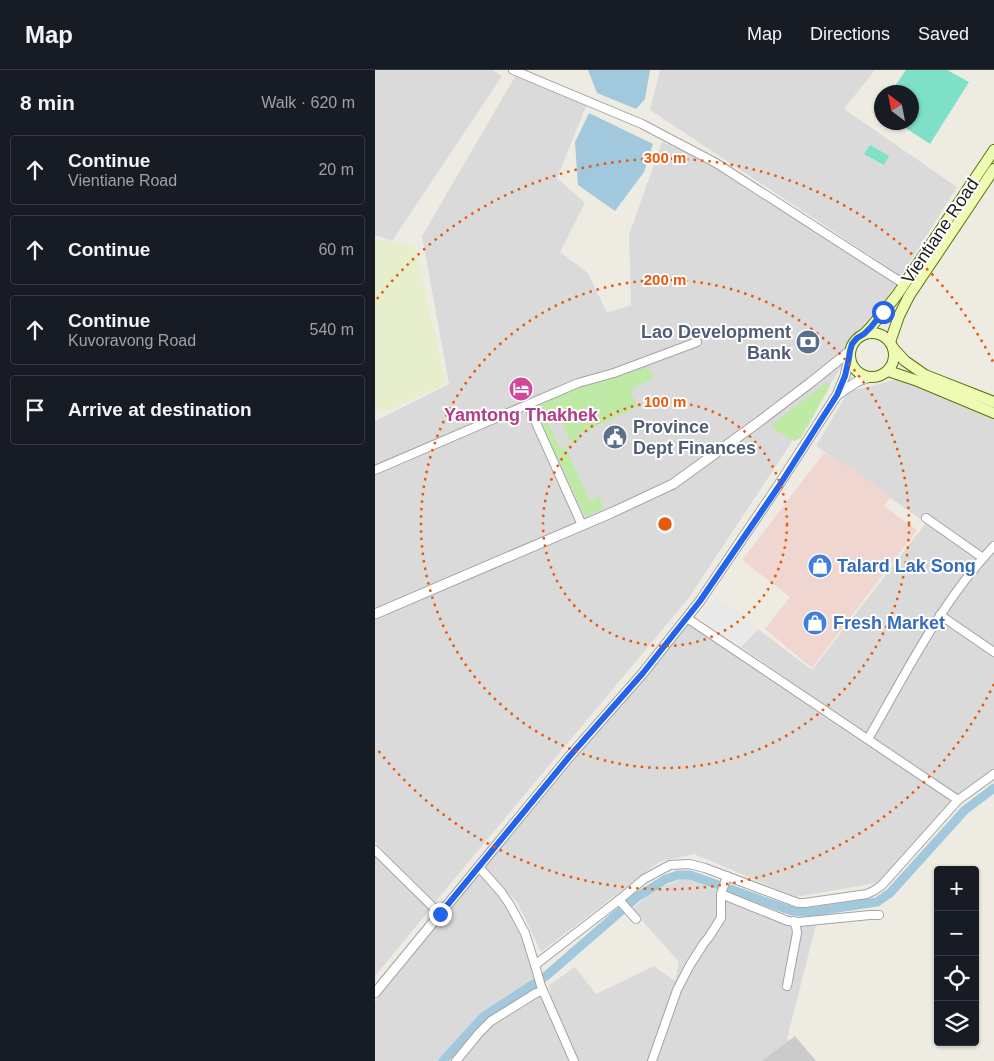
<!DOCTYPE html>
<html lang="en">
<head>
<meta charset="utf-8">
<style>
  :root { --surface:#171b24; --page:#20242c; --text:#f1f3f6; --muted:#9ea1a6; --line:#363941 }
  body { margin:0; font-family:Arial,sans-serif; background:var(--page); color:var(--text) }
  .controls { position:absolute; right:15px; bottom:15px; display:grid; overflow:hidden; border-radius:5px; box-shadow:0 1px 4px #0004 }
  .controls button { width:45px; height:45px; display:grid; place-items:center; padding:0; border:0; border-bottom:1px solid var(--line); background:var(--surface); color:var(--text); font:25px sans-serif }
  .compass { position:absolute; left:499px; top:15px; width:45px; height:45px; border-radius:50%; background:var(--surface); box-shadow:0 1px 4px #0004; rotate:328deg }
  .stop { position:absolute; width:15px; height:15px; margin:-11px; border:4px solid #2563eb; border-radius:50%; background:#fff }
  .stop.end { background:#2563eb; border-color:#fff; box-shadow:0 1px 5px #0008 }
  .list { margin:0; padding:0; list-style:none }
  h2 { display:flex; justify-content:space-between; align-items:center; height:65px; margin:0; padding:0 20px; font-size:21px }
  h2 small { font-size:16px; font-weight:400; color:var(--muted) }
  .list li { display:grid; grid-template-columns:32px 1fr auto; gap:15px; align-items:center; box-sizing:border-box; height:70px; margin:0 10px 10px; padding:0 10px; border:1px solid var(--line); border-radius:5px }
  .list b { display:block; font-size:19px; white-space:nowrap }
  .list p { margin:0; font-size:16px; white-space:nowrap; color:var(--muted) }
  .list em { font-size:16px; font-style:normal; color:var(--muted) }
  .icon { flex:none; width:28px; height:28px; fill:none; stroke:currentColor; stroke-width:2; stroke-linecap:round; stroke-linejoin:round }
  .map { position:relative; flex:none; width:619px; height:991px; overflow:hidden }
  header { display:flex; align-items:center; gap:30px; box-sizing:border-box; height:70px; padding:0 25px; background:var(--surface); border-bottom:1px solid var(--line) }
  header strong { font-size:24px }
  nav { display:flex; gap:28px; margin-inline-start:auto; font-size:18px }
  main { display:flex }
  aside { flex:1; background:var(--surface) }
  .map>svg:first-child { display:block }
  .residential { fill:#dbdada }
  .commercial { fill:#f0d6d0 }
  .religious { fill:#cbcbcb }
  .farmland { fill:#e7eecc }
  .grass { fill:#bfeaa6 }
  .pitch { fill:#7ee0c6 }
  .parking { fill:#e9e9e9 }
  .water { fill:#a1c8dd }
  .lines { fill:none; stroke-linecap:round; stroke-linejoin:round }
  .canal { stroke:#a1c8dd; stroke-width:9 }
  .minor-casing { stroke:#a4a4a4; stroke-width:10 }
  .tertiary-casing { stroke:#a4a4a4; stroke-width:11 }
  .secondary-casing { stroke:#5a7502; stroke-width:12 }
  .minor { stroke:#fff; stroke-width:8 }
  .tertiary { stroke:#fff; stroke-width:9 }
  .secondary { stroke:#eefbb4; stroke-width:10 }
  .route { stroke:#2563eb; stroke-width:6 }
  .ring { fill:none; stroke:#e8590c; stroke-width:2.5; stroke-dasharray:2.5 5 }
  .labels { text-anchor:middle; stroke-width:4; stroke-linejoin:round; paint-order:stroke }
  .street-label { font-size:18px; fill:#1d1d1d; stroke:#fff }
  .service-label { font-size:18px; font-weight:bold; fill:#4e5e75; stroke:#fff; text-anchor:end }
  .hotel-label { font-size:18px; font-weight:bold; fill:#b23c85; stroke:#fff }
  .shop-label { font-size:18px; font-weight:bold; fill:#366cbe; stroke:#fff; text-anchor:start }
  .centre { fill:#e8590c; stroke:#fff; stroke-width:2.5 }
  .ring-label { font-size:15px; text-anchor:middle; font-weight:bold; fill:#e8590c; stroke:#fff; stroke-width:4; stroke-linejoin:round; paint-order:stroke }
</style>
</head>
<body>
<header>
<strong>Map</strong>
<nav><a>Map</a><a>Directions</a><a>Saved</a></nav>
</header>
<main>
<aside>
<h2>8 min<small>Walk · 620 m</small></h2>
<ul class="list">
<li><svg class="icon" aria-label="ahead" viewBox="0 0 24 24"><path d="M12 20V5M6 11l6-6 6 6"/></svg><div><b>Continue</b><p>Vientiane Road</p></div><em>20 m</em></li>
<li><svg class="icon" aria-label="ahead" viewBox="0 0 24 24"><path d="M12 20V5M6 11l6-6 6 6"/></svg><div><b>Continue</b></div><em>60 m</em></li>
<li><svg class="icon" aria-label="ahead" viewBox="0 0 24 24"><path d="M12 20V5M6 11l6-6 6 6"/></svg><div><b>Continue</b><p>Kuvoravong Road</p></div><em>540 m</em></li>
<li><svg class="icon" aria-label="arrive" viewBox="0 0 24 24"><path d="M6 21V4h12l-3 4 3 4H6"/></svg><div><b>Arrive at destination</b></div></li>
</ul>
</aside>
<div class="map">
<svg width="619" height="991" viewBox="0 0 619 991">
  <rect width="100%" height="100%" fill="#eeece2"/>
  <g class="residential">
    <polygon points="0,0 117,0 127,6 17,171 0,165"/>
    <polygon points="285,0 500,0 469,39 582,117 526,206 275,40"/>
    <polygon points="141,5 212,34 182,108 210,133 185,182 213,203 232,243 256,235 254,165 287,72 339,93 522,213 313,529 60,832 0,772 0,351 74,314 47,166"/>
    <polygon points="523,309 619,348 619,700 582,726 366,577 383,559 437,600 551,453 441,376 473,322"/>
    <polygon points="313,546 579,729 507,812 421,827 319,784 284,792 166,882 142,832 108,797"/>
    <polygon points="0,784 56,838 0,906"/>
    <polygon points="103,804 136,838 160,905 195,991 0,991 0,932"/>
    <polygon points="310,808 409,846 442,851 412,969 436,991 204,991 176,928 174,915 200,897 221,924 279,896 300,911 304,892 257,839 279,820"/>
  </g>
  <polygon class="commercial" points="449,383 481,401 516,427 509,436 542,460 437,598 390,559 415,527 367,490"/>
  <polygon class="religious" points="420,966 441,991 387,991"/>
  <polygon class="farmland" points="0,169 39,175 71,314 10,342 0,339"/>
  <g class="grass">
    <polygon points="271,294 279,308 255,320 263,337 202,365 204,371 197,374 181,341 170,345 185,379 190,376 215,431 224,426 229,438 215,445 210,446 160,340 161,337 204,316 213,314"/>
    <polygon points="451,313 454,313 455,316 426,368 419,371 399,359 397,356 398,354"/>
  </g>
  <g class="pitch">
    <polygon points="531,0 572,0 594,12 555,74 523,53 536,52 536,22 516,22"/>
    <polygon points="495,75 514,86 509,95 489,84"/>
  </g>
  <polygon class="parking" points="340,527 381,554 367,575 326,547"/>
  <g class="water">
    <polygon points="213,0 275,0 270,29 261,39 222,23"/>
    <polygon points="214,43 278,74 269,102 240,141 203,115 200,72"/>
  </g>
  <g class="lines">
    <polyline class="canal" points="68,991 108,947 171,906 262,827 291,809 303,805 315,805 417,841 429,842 442,841 502,832 515,823 590,740 619,718"/>
    <defs>
      <g id="minor">
        <polyline points="138,0 267,54 341,93 529,214"/>
        <polyline points="153,335 207,455"/>
        <polyline points="0,400 203,313 239,303 322,272"/>
        <polyline points="551,448 608,488"/>
        <polyline points="565,545 619,582"/>
        <polyline points="312,548 583,730"/>
        <path d="M493,669C531,603 566,532 619,476"/>
        <polyline points="0,780 65,844"/>
        <polyline points="104,797 126,822 135,835 150,863 160,895 166,916 199,991"/>
        <polyline points="346,824 413,851 424,852 495,845 504,845"/>
        <polyline points="244,830 261,849"/>
        <polyline points="160,895 244,830 269,809 295,795 314,794 330,798 423,833 430,833 492,824 500,820 507,815 583,730 619,704"/>
        <polyline points="412,916 422,863 421,856 418,851"/>
        <polyline points="81,991 104,963 116,951 161,923 168,921"/>
        <polyline points="277,991 302,920 315,895 329,873 334,867 346,848 346,824 352,806"/>
      </g>
      <g id="tertiary">
        <polyline points="462,325 483,311 495,307"/>
        <polyline points="0,544 236,443 298,414 385,351 435,313 475,281"/>
        <polyline points="0,923 194,687 268,603 325,531 403,416 462,325 470,306 474,288"/>
      </g>
      <g id="secondary">
        <circle cx="497" cy="285" r="22"/>
        <polyline points="489,264 496,257 522,225 619,80"/>
        <polyline points="515,272 524,246 534,226 619,99"/>
        <polyline points="518,278 530,291 550,305 619,332"/>
        <polyline points="513,301 540,310 619,343"/>
      </g>
    </defs>
    <use href="#minor" class="minor-casing"/>
    <use href="#tertiary" class="tertiary-casing"/>
    <use href="#secondary" class="secondary-casing"/>
    <use href="#minor" class="minor"/>
    <use href="#tertiary" class="tertiary"/>
    <use href="#secondary" class="secondary"/>
  </g>
  <g class="lines">
    <polyline class="route" points="65,844 194,687 268,603 325,531 404,416 462,325 470,306 474,288 475,281 477,274 482,268 489,264 496,257 508,242"/>
  </g>
  <g class="ring">
    <circle cx="290" cy="454" r="122"/>
    <circle cx="290" cy="454" r="244"/>
    <path d="M619 614A366 366 0 0 1 2 679M2 229A366 366 0 0 1 619 294"/>
  </g>
  <defs>
    <symbol id="bank-disc" viewBox="-11 -11 22 22"><circle r="9.5" fill="#5c6f8a" stroke="#fff"/><path d="M-6-4H6V4H-6ZM0-2.3a2.3 2.3 0 1 0 0 4.6a2.3 2.3 0 1 0 0-4.6Z" fill="#fff"/></symbol>
    <symbol id="hotel-disc" viewBox="-11 -11 22 22"><circle r="9.5" fill="#d1479c" stroke="#fff"/><path d="M-6-4.5h1.5V1H6V5H4.5V3h-9V5H-6ZM-4 0a1.8 1.8 0 1 1 3.6 0ZM.5 0V-2.5h3Q6-2.5 6 0Z" fill="#fff"/></symbol>
    <symbol id="civic-disc" viewBox="-11 -11 22 22"><circle r="9.5" fill="#5c6f8a" stroke="#fff"/><path d="M-.6-6.5H3V-4.5H.6V-3L4-1V1h2V6H-6V1h2V-1L-.6-3ZM-1.2 2.5V6h2.4V2.5Z" fill="#fff"/></symbol>
    <symbol id="shop-disc" viewBox="-11 -11 22 22"><circle r="9.5" fill="#3f7fe0" stroke="#fff"/><path d="M-5-2.5h2.3a2.7 3.5 0 0 1 5.4 0H5L5.5 6h-11ZM-1.5-2.5h3a1.5 2.3 0 0 0-3 0Z" fill="#fff"/></symbol>
  </defs>
  <g fill-rule="evenodd">
    <use href="#bank-disc" x="419" y="258" width="28" height="28"/>
    <use href="#hotel-disc" x="132" y="305" width="28" height="28"/>
    <use href="#civic-disc" x="226" y="353" width="28" height="28"/>
    <use href="#shop-disc" x="431" y="482" width="28" height="28"/>
    <use href="#shop-disc" x="426" y="539" width="28" height="28"/>
  </g>
  <g class="labels">
    <g class="street-label">
      <text transform="translate(565 161) rotate(-56)" y="6">Vientiane Road</text>
    </g>
    <g class="service-label">
      <text x="416" y="268">Lao Development<tspan x="416" dy="21">Bank</tspan></text>
      <text x="258" y="363" text-anchor="start">Province<tspan x="258" dy="21">Dept Finances</tspan></text>
    </g>
    <g class="hotel-label">
      <text x="146" y="351">Yamtong Thakhek</text>
    </g>
    <g class="shop-label">
      <text x="462" y="502">Talard Lak Song</text>
      <text x="458" y="559">Fresh Market</text>
    </g>
  </g>
  <circle cx="290" cy="454" r="8" class="centre"/>
  <g class="ring-label">
    <text x="290" y="93">300 m</text>
    <text x="290" y="215">200 m</text>
    <text x="290" y="337">100 m</text>
  </g>
</svg>
<div class="controls">
<button>+</button>
<button>−</button>
<button><svg class="icon" aria-label="locate" viewBox="0 0 24 24"><circle cx="12" cy="12" r="6"/><path d="M12 2v4M12 18v4M2 12h4M18 12h4"/></svg></button>
<button><svg class="icon" aria-label="layers" viewBox="0 0 24 24"><path d="M12 4l9 5-9 5-9-5zM3 14l9 5 9-5"/></svg></button>
</div>
<svg class="compass" viewBox="-18 -18 36 36"><path d="M0-13l5 13h-10z" fill="#e53935"/><path d="M0 13l5-13h-10z" fill="#9ea1a6"/></svg>
<div class="stop" style="left:508px;top:242px"></div>
<div class="stop end" style="left:65px;top:844px"></div>
</div>
</main>
</body>
</html>
